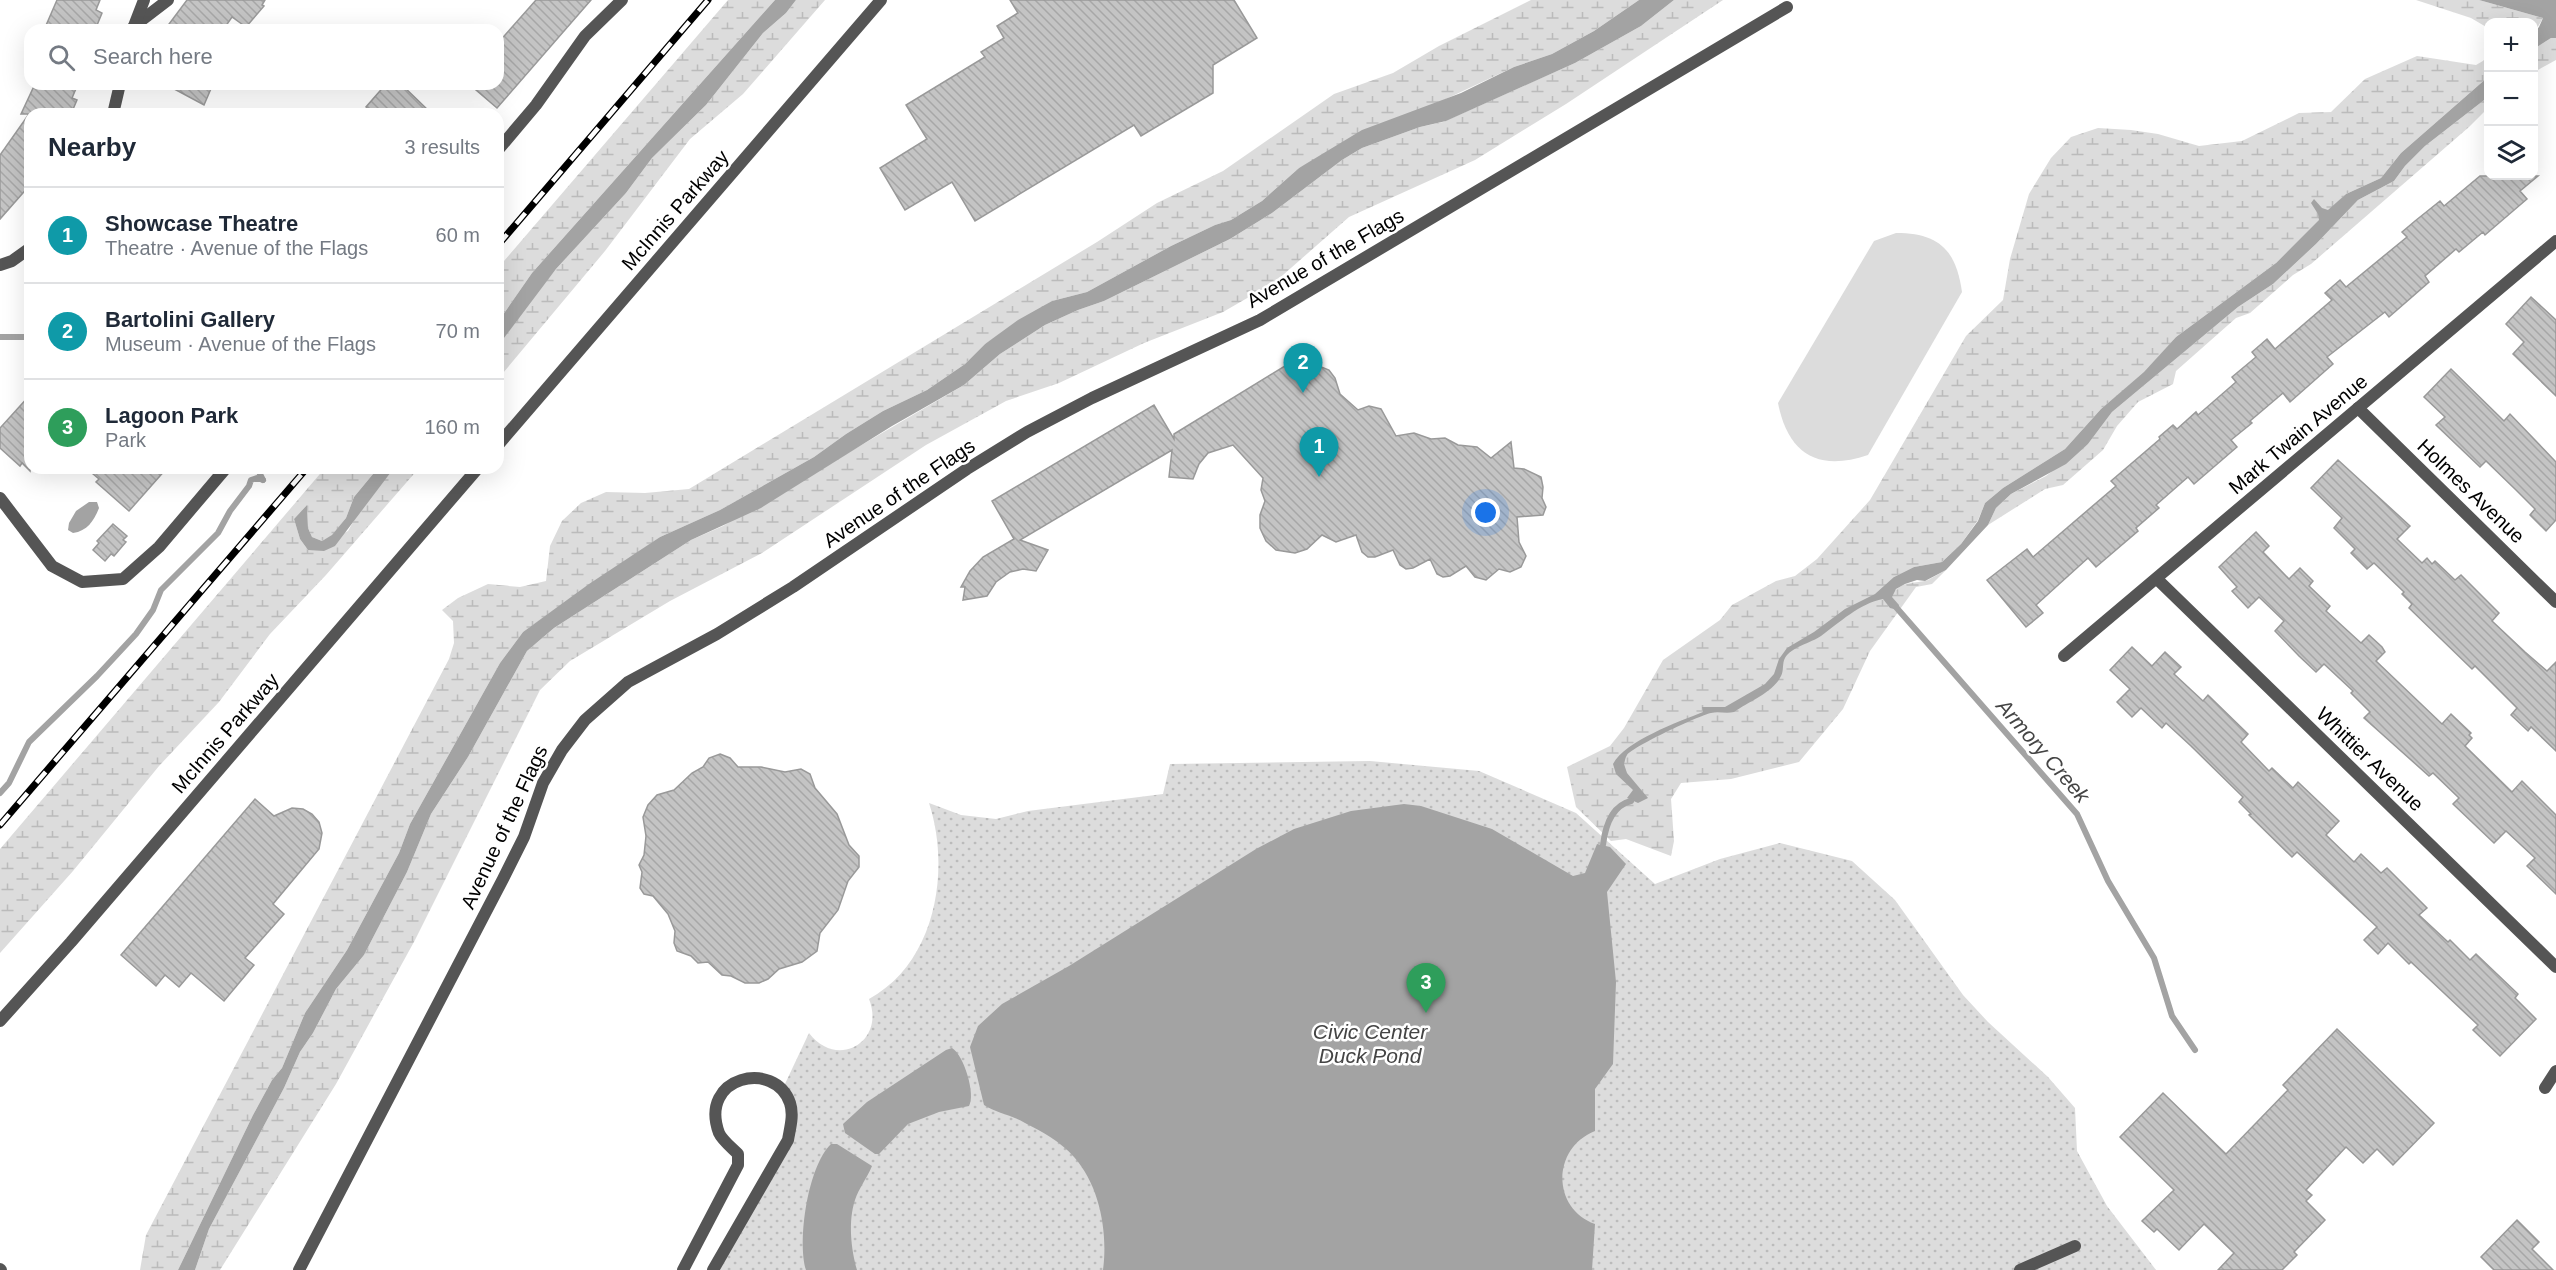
<!DOCTYPE html>
<html lang="en">
<head>
<meta charset="utf-8">
<style>
  :root { --surface:#fff; --page:#f6f6f7; --text:#1f2937; --muted:#747a83; --line:#e0e1e3; --accent:#b45309 }
  body { margin:0; font-family:Arial,sans-serif; background:var(--page); color:var(--text) }
  .controls { position:absolute; right:18px; top:18px; display:grid; overflow:hidden; border-radius:12px; box-shadow:0 6px 24px #0002 }
  .controls button { width:54px; height:54px; display:grid; place-items:center; padding:0; border:0; border-bottom:2px solid var(--line); background:var(--surface); color:var(--text); font:30px sans-serif }
  .you { position:absolute; left:1486px; top:513px; width:21px; height:21px; margin:-15px; border:4px solid #fff; border-radius:50%; background:#1a73e8; box-shadow:0 0 0 9px #1a73e833 }
  .badge { display:grid; place-items:center; width:39px; height:39px; border-radius:50%; background:var(--accent); color:#fff; font-size:20px; font-weight:700 }
  .pin { position:absolute; translate:-50% -50px; filter:drop-shadow(0 2px 3px #0008) }
  .pin::after { content:''; position:absolute; top:32px; width:21px; height:18px; background:inherit; clip-path:polygon(0 0,100% 0,50% 100%) }
  .list { margin:0; padding:0; list-style:none }
  h2 { display:flex; justify-content:space-between; align-items:center; height:78px; margin:0; padding:0 24px; font-size:26px }
  h2 small { font-size:20px; font-weight:400; color:var(--muted) }
  .list li { display:grid; grid-template-columns:39px 1fr auto; gap:18px; align-items:center; box-sizing:border-box; height:96px; padding:0 24px; border-top:2px solid var(--line) }
  .list b { display:block; font-size:22px; white-space:nowrap }
  .list p { margin:0; font-size:20px; white-space:nowrap; color:var(--muted) }
  .list em { font-size:20px; font-style:normal; color:var(--muted) }
  .icon { flex:none; width:33px; height:33px; fill:none; stroke:currentColor; stroke-width:2; stroke-linecap:round; stroke-linejoin:round }
  .map { position:relative; flex:none; width:2556px; height:1270px; overflow:hidden }
  .search { position:absolute; background:var(--surface); box-shadow:0 6px 24px #0002; left:24px; top:24px; width:480px; height:66px; display:flex; align-items:center; gap:15px; box-sizing:border-box; padding:0 21px; border-radius:18px; color:var(--muted); font-size:22px }
  .panel { position:absolute; background:var(--surface); box-shadow:0 6px 24px #0002; left:24px; top:108px; width:480px; height:366px; border-radius:18px }
  .map>svg:first-child { display:block }
  .wetland { fill:url(#wetland-marsh) }
  .park { fill:url(#park-dots) }
  .garden { fill:#dcdcdc }
  .water { fill:#a3a3a3 }
  .lines { fill:none; stroke-linecap:round; stroke-linejoin:round }
  .stream { stroke:#a3a3a3; stroke-width:6 }
  .building { fill:url(#building-back-hatch); stroke:#999; stroke-width:1.5 }
  .minor { stroke:#555; stroke-width:12 }
  .tertiary { stroke:#555; stroke-width:12 }
  .rail-casing { stroke:#000; stroke-width:7 }
  .rail { stroke:#fff; stroke-width:4.5; stroke-dasharray:14; stroke-linecap:butt }
  .labels { text-anchor:middle; stroke-width:5; stroke-linejoin:round; paint-order:stroke }
  .street-label { font-size:20px; fill:#000; stroke:#fff }
  .water-label { font-size:21px; font-style:italic; fill:#444; stroke:#fff }
</style>
</head>
<body>
<div class="map">
<svg width="2556" height="1270" viewBox="0 0 2556 1270">
  <defs>
    <pattern id="wetland-marsh" width="20" height="14" patternUnits="userSpaceOnUse" patternTransform="scale(1.5)"><rect width="20" height="14" fill="#dcdcdc"/><path d="M1 5h8M5 5V1M11 12h8M15 12V8" fill="none" stroke="#bbb"/></pattern>
    <pattern id="park-dots" width="8" height="8" patternUnits="userSpaceOnUse" patternTransform="scale(1.5)"><rect width="8" height="8" fill="#dcdcdc"/><path d="M2 2h.1M6 6h.1" fill="none" stroke="#bbb" stroke-width="1.8" stroke-linecap="round"/></pattern>
    <pattern id="building-back-hatch" width="6" height="6" patternUnits="userSpaceOnUse" patternTransform="scale(1.5)"><rect width="6" height="6" fill="#c4c4c4"/><path d="M-1 5l2 2M0 0l6 6M5-1l2 2" fill="none" stroke="#a7a7a7"/></pattern>
  </defs>
  <rect width="100%" height="100%" fill="#fff"/>
  <g class="wetland">
    <polygon points="728,0 775,0 532,273 498,322 498,268"/>
    <polygon points="796,0 825,0 743,94 690,139 605,251 498,379 498,346 535,295 556,269 626,193 652,158 706,105 763,33 786,13"/>
    <polygon points="1531,0 1639,0 1594,31 1552,54 1514,67 1299,168 1262,201 1231,220 1215,225 1171,246 1087,292 1052,301 985,344 965,364 927,390 883,411 846,434 814,457 720,510 660,537 523,632 500,663 410,824 399,853 347,950 305,1013 282,1068 272,1080 253,1115 178,1270 140,1270 146,1235 449,659 454,643 453,621 442,610 458,598 488,584 520,587 546,581 550,546 562,521 581,503 606,492 645,493 689,489 1097,242 1157,203 1223,171 1334,94 1393,73 1439,46"/>
    <polygon points="1674,0 1723,0 1566,104 1475,160 1349,217 1275,282 1223,312 1144,343 1059,383 1006,401 926,445 762,553 670,601 570,661 540,690 415,940 336,1084 220,1270 195,1270 209,1229 284,1088 300,1052 313,1033 336,989 364,955 407,872 431,814 468,757 527,651 554,628 691,540 723,526 964,385 1000,354 1045,325 1078,310 1104,301 1230,239 1272,213 1342,160 1362,148 1420,127 1443,122 1575,63 1641,26"/>
    <polygon points="2416,0 2479,0 2543,18 2534,33 2534,22 2488,22 2488,28 2471,18"/>
    <polygon points="2551,38 2556,38 2556,60 2534,72 2534,49"/>
    <path d="M2417,56L2476,65L2488,58V77L2401,153L2381,178L2346,194L2276,263L2176,337L2145,372L2101,409L2065,449L2003,488L1985,503L1978,520L1961,544L1942,562L1914,567L1894,577L1892,594C1903,580 1915,584 1928,580C1934,577 1940,573 1946,570L1932,584L1916,587L1870,651L1843,709L1799,762L1731,779L1681,783L1671,799L1674,841L1671,856L1626,839L1611,841L1576,807L1567,767L1610,746L1624,728L1663,660L1720,620L1732,605L1776,581L1795,576L1817,559L1870,500L1966,336L2003,300L2010,259L2029,194L2051,158L2071,137L2098,128L2131,130L2158,134L2199,146L2242,141L2299,113L2331,112L2365,79Z"/>
    <polygon points="2488,97 2488,108 2469,127 2311,264 2293,275 2250,313 2236,318 2176,371 2173,384 2138,402 2117,426 2103,450 2063,485 2045,489 1988,525 1996,508 2011,494 2046,476 2088,444 2112,412 2238,307 2273,284 2316,244 2358,200 2394,181 2405,166 2425,146"/>
    <polygon points="325,468 378,468 354,497 346,518 332,536 322,541 312,537 308,528 307,505 294,519 300,539 308,550 348,531 358,513 394,468 419,468 326,575 270,634 219,702 159,766 73,871 0,953 0,849"/>
  </g>
  <path class="park" d="M1370,761L1479,771L1576,813L1655,884L1720,859L1780,843L1852,861L1895,900L1963,995L1988,1022L2048,1077L2075,1108L2077,1151L2107,1206L2156,1270H713L788,1140L784,1086L809,1033C837,1070 886,1042 869,999C936,963 951,870 929,803L961,815L996,819L1028,811L1163,794L1170,764Z"/>
  <path class="garden" d="M1896,233C1939,233 1956,250 1962,292L1868,455C1818,472 1788,454 1778,403L1874,241Z"/>
  <g class="water">
    <polygon points="775,0 796,0 786,13 763,33 706,105 652,158 626,193 556,269 498,346 498,322 532,273"/>
    <polygon points="1639,0 1674,0 1641,26 1575,63 1446,121 1420,127 1362,148 1342,160 1272,213 1230,239 1104,301 1078,310 1045,325 1000,354 964,385 892,426 761,508 691,540 554,628 527,651 468,757 431,814 407,872 364,955 336,989 313,1033 300,1052 284,1088 209,1229 195,1270 178,1270 253,1115 272,1080 282,1068 305,1013 347,950 399,853 410,824 500,663 523,632 589,584 660,537 720,510 814,457 846,434 883,411 927,390 965,364 985,344 1018,320 1052,301 1087,292 1171,246 1215,225 1231,220 1262,201 1299,168 1362,130 1461,93 1514,67 1552,54 1594,31"/>
    <polygon points="2479,0 2556,0 2556,38 2551,38 2534,49 2534,33 2539,27 2543,18"/>
    <path d="M2488,77V97L2425,146L2405,166L2394,181L2358,200L2316,244L2273,284L2238,307L2112,412L2088,444L2066,464L2011,494L1996,508L1988,525L1946,570L1925,581L1917,580L1905,584L1896,589L1892,597L1899,605L1898,610L1890,608L1883,599C1860,603 1839,623 1821,636C1811,643 1791,647 1785,658C1782,663 1784,671 1781,676C1774,692 1748,702 1734,712C1725,714 1719,711 1711,713C1698,716 1634,746 1627,755C1625,758 1625,761 1624,764L1627,773L1648,798L1638,803L1627,798L1633,790L1616,774L1613,764C1625,741 1678,722 1703,712L1702,707H1725L1765,684L1774,674L1779,659L1787,648L1814,632L1845,609L1875,594L1894,577L1914,567L1942,562L1961,544L1978,521L1985,503L2003,488L2065,449L2101,409L2144,372L2176,337L2276,263L2319,220L2318,214L2311,203L2314,199L2322,208L2328,210L2346,194L2381,178L2401,153Z"/>
    <polygon points="378,468 394,468 335,546 324,551 308,550 300,539 294,519 307,505 308,528 312,537 322,541 332,535 346,518 354,497"/>
    <path d="M89,502H97L99,508C94,521 87,531 73,533L68,530L69,523L76,511Z"/>
    <path d="M1404,804L1421,806L1492,829L1573,876L1585,873L1597,844L1610,847L1626,864L1607,892L1616,982L1613,1064L1595,1089V1131C1552,1148 1551,1208 1595,1224L1592,1270H1103C1108,1233 1100,1186 1074,1157C1061,1142 1043,1132 1025,1123C1012,1115 996,1113 984,1105L970,1047L978,1026L1002,1004L1069,966L1256,849L1294,829L1351,811Z"/>
    <path d="M952,1048C964,1055 976,1095 969,1106L939,1112L908,1124L879,1154H875L845,1133L843,1124L867,1102L946,1050Z"/>
    <path d="M831,1144H837L872,1166C867,1178 859,1188 855,1200C848,1221 851,1249 857,1270H806C797,1240 808,1166 831,1144Z"/>
  </g>
  <g class="lines">
    <g class="stream">
      <polyline points="0,337 30,337"/>
      <polyline points="257,468 263,480"/>
      <polyline points="1895,606 2077,814 2108,881 2154,958 2172,1016 2195,1050"/>
      <polyline points="0,793 9,783 29,742 97,676 136,634 153,610 161,590 218,533 230,511 249,486 251,480 257,478 263,480"/>
      <path d="M1603,845C1605,828 1611,806 1631,801"/>
    </g>
  </g>
  <g class="building">
    <polygon points="57,0 100,0 96,10 102,13 95,30 44,30"/>
    <polygon points="187,0 265,0 262,5 264,6 246,27 232,17 223,30 178,30 169,24"/>
    <polygon points="536,0 591,0 497,108 469,84 498,84 498,43"/>
    <polygon points="1010,0 1234,0 1257,38 1213,65 1213,93 1141,136 1134,125 975,221 952,182 905,210 880,168 927,139 906,105 985,57 981,52 1004,38 997,26 1018,13"/>
    <polygon points="35,84 78,84 72,98 77,100 71,114 30,114 30,185 0,219 0,155 29,114 21,114"/>
    <polygon points="165,84 213,84 204,105"/>
    <polygon points="386,84 401,84 432,114 375,114 366,107"/>
    <polygon points="2480,176 2538,176 2520,191 2527,199 2485,235 2483,232 2459,252 2456,249 2425,276 2429,282 2389,317 2385,312 2327,357 2333,364 2290,402 2283,393 2250,421 2252,423 2231,440 2237,447 2194,484 2188,477 2156,505 2159,508 2136,528 2138,531 2096,567 2088,558 2036,605 2043,613 2026,627 1987,580 2027,549 2033,557 2116,486 2111,481 2160,439 2159,437 2173,425 2177,429 2196,412 2198,415 2236,382 2232,377 2256,357 2252,352 2267,339 2275,349 2332,300 2325,293 2340,280 2346,287 2407,237 2402,232 2415,221 2440,201 2444,206"/>
    <polygon points="2531,297 2556,320 2556,396 2513,354 2524,342 2506,324"/>
    <polygon points="1303,355 1309,362 1329,370 1335,378 1340,394 1358,410 1369,406 1381,409 1396,436 1414,433 1431,439 1445,438 1458,445 1477,447 1491,458 1511,442 1514,468 1524,469 1541,477 1543,487 1542,498 1546,507 1543,515 1517,517 1519,542 1526,556 1521,567 1510,572 1499,569 1486,580 1475,577 1466,566 1450,576 1443,577 1437,574 1430,559 1413,568 1406,569 1400,565 1393,550 1375,557 1368,557 1362,552 1356,535 1336,542 1322,535 1307,549 1295,553 1276,550 1266,541 1260,528 1260,515 1265,501 1261,490 1263,478 1233,445 1208,453 1199,464 1193,479 1169,477 1172,450 1020,540 1048,550 1036,571 1023,569 1010,572 996,582 987,596 963,600 965,587 961,587 970,571 983,557 1014,539 992,501 1154,405 1174,439 1174,434"/>
    <polygon points="2451,369 2504,421 2510,414 2556,462 2556,520 2546,531 2530,515 2535,509 2515,489 2486,461 2480,467 2436,425 2445,417 2424,397"/>
    <polygon points="30,395 30,471 22,463 20,466 0,448 0,428"/>
    <polygon points="2338,460 2410,526 2397,539 2422,563 2427,558 2432,564 2435,561 2455,580 2461,575 2499,613 2492,621 2525,652 2547,671 2556,662 2556,751 2531,727 2528,731 2511,715 2517,708 2475,666 2472,669 2409,608 2412,604 2402,594 2404,592 2374,563 2367,569 2351,553 2355,549 2334,528 2342,518 2311,488"/>
    <polygon points="86,468 167,468 129,511 96,482 99,479"/>
    <polygon points="113,524 127,536 123,540 126,542 114,556 111,554 105,561 93,550 99,543 97,541"/>
    <polygon points="2256,532 2269,546 2263,552 2289,579 2300,568 2313,581 2309,586 2330,606 2326,611 2361,643 2369,635 2382,647 2385,652 2376,661 2442,724 2451,714 2471,733 2469,735 2472,738 2465,746 2512,792 2522,781 2556,815 2556,894 2527,866 2535,858 2506,831 2494,843 2453,804 2459,798 2433,773 2429,776 2364,718 2370,712 2351,693 2353,691 2324,664 2316,672 2299,656 2275,631 2284,621 2259,597 2248,608 2232,591 2237,587 2219,567"/>
    <polygon points="2132,647 2152,666 2165,652 2181,667 2174,674 2203,701 2208,695 2248,734 2241,742 2269,771 2272,768 2293,788 2298,782 2339,821 2326,835 2354,862 2361,854 2381,873 2387,868 2427,908 2419,915 2448,942 2450,940 2470,960 2476,954 2518,994 2515,998 2536,1019 2500,1056 2473,1030 2478,1025 2411,962 2409,964 2388,943 2378,954 2364,940 2377,927 2297,852 2292,857 2249,815 2251,814 2239,802 2243,797 2191,746 2166,723 2162,728 2141,708 2132,717 2117,702 2130,689 2110,670"/>
    <polygon points="720,754 730,758 738,767 761,767 785,772 801,769 810,774 815,788 837,814 849,845 859,856 859,867 848,881 838,910 820,933 817,951 802,962 779,969 768,979 759,983 745,983 731,976 722,975 708,962 698,963 691,956 677,951 674,943 675,931 668,914 653,896 644,894 640,888 642,872 639,865 644,855 646,836 643,817 648,805 657,795 674,790 692,773 703,767 709,758"/>
    <polygon points="255,799 274,816 292,808 303,809 312,814 319,822 322,833 319,849 273,904 284,914 245,958 254,965 224,1001 191,973 179,987 165,975 156,986 121,955"/>
    <polygon points="2337,1029 2434,1123 2393,1165 2377,1149 2363,1163 2346,1147 2306,1190 2312,1195 2306,1201 2325,1220 2294,1252 2297,1255 2282,1270 2218,1270 2234,1253 2204,1224 2179,1250 2157,1229 2154,1232 2142,1221 2174,1190 2120,1137 2163,1093 2226,1154 2288,1090 2283,1085"/>
    <polygon points="2517,1220 2539,1242 2532,1249 2553,1270 2494,1270 2481,1257"/>
  </g>
  <g class="lines">
    <g class="minor">
      <polyline points="134,26 168,0"/>
      <polyline points="134,26 144,0"/>
      <polyline points="113,114 120,84"/>
      <polyline points="498,150 536,105 585,36 622,0"/>
      <polyline points="0,265 12,261 30,248"/>
      <polyline points="2358,408 2556,602"/>
      <polyline points="498,445 881,0"/>
      <polyline points="0,498 52,566 82,582 123,579 159,547 226,468"/>
      <polyline points="2157,579 2556,967"/>
      <polyline points="2064,656 2556,241"/>
      <polyline points="0,1021 71,942 478,468"/>
      <polyline points="2545,1088 2556,1071"/>
      <polyline points="299,1270 503,879 524,837 543,783 562,750 585,720 628,682 717,634 793,587 967,469 1027,432 1092,398 1260,320 1787,7"/>
      <path d="M683,1270L738,1165V1154C732,1148 722,1140 719,1133C698,1076 775,1059 790,1103C794,1115 790,1128 788,1140L713,1270"/>
      <polyline points="2020,1270 2075,1246"/>
    </g>
    <polyline class="tertiary" points="0,1269 1,1270"/>
    <defs>
      <g id="rail">
        <polyline points="498,245 708,0"/>
        <polyline points="0,825 307,468"/>
      </g>
    </defs>
    <use href="#rail" class="rail-casing"/>
    <use href="#rail" class="rail"/>
  </g>
  <g class="labels">
    <g class="street-label">
      <text transform="translate(675 210) rotate(-49)" y="7">McInnis Parkway</text>
      <text transform="translate(1325 258) rotate(-30)" y="7">Avenue of the Flags</text>
      <text transform="translate(2298 434) rotate(-40)" y="7">Mark Twain Avenue</text>
      <text transform="translate(2471 491) rotate(44)" y="7">Holmes Avenue</text>
      <text transform="translate(899 493) rotate(-34)" y="7">Avenue of the Flags</text>
      <text transform="translate(225 733) rotate(-49)" y="7">McInnis Parkway</text>
      <text transform="translate(2370 759) rotate(44)" y="7">Whittier Avenue</text>
      <text transform="translate(504 827) rotate(-65)" y="7">Avenue of the Flags</text>
    </g>
    <g class="water-label">
      <text transform="translate(2043 751) rotate(49)" y="7">Armory Creek</text>
      <text x="1370" y="1039">Civic Center<tspan x="1370" dy="24">Duck Pond</tspan></text>
    </g>
  </g>
</svg>
<div class="controls">
<button>+</button>
<button>−</button>
<button><svg class="icon" aria-label="layers" viewBox="0 0 24 24"><path d="M12 4l9 5-9 5-9-5zM3 14l9 5 9-5"/></svg></button>
</div>
<div class="you"></div>
<div class="pin badge" style="left:1319px;top:477px;background:#0f9aa8">1</div>
<div class="pin badge" style="left:1303px;top:393px;background:#0f9aa8">2</div>
<div class="pin badge" style="left:1426px;top:1013px;background:#2e9e5b">3</div>
<div class="search"><svg class="icon" aria-label="search" viewBox="0 0 24 24"><circle cx="10" cy="10" r="6"/><path d="M15 15l6 6"/></svg>Search here</div>
<section class="panel">
<h2>Nearby<small>3 results</small></h2>
<ul class="list">
<li><span class="badge" style="background:#0f9aa8">1</span><div><b>Showcase Theatre</b><p>Theatre · Avenue of the Flags</p></div><em>60 m</em></li>
<li><span class="badge" style="background:#0f9aa8">2</span><div><b>Bartolini Gallery</b><p>Museum · Avenue of the Flags</p></div><em>70 m</em></li>
<li><span class="badge" style="background:#2e9e5b">3</span><div><b>Lagoon Park</b><p>Park</p></div><em>160 m</em></li>
</ul>
</section>
</div>
</body>
</html>
